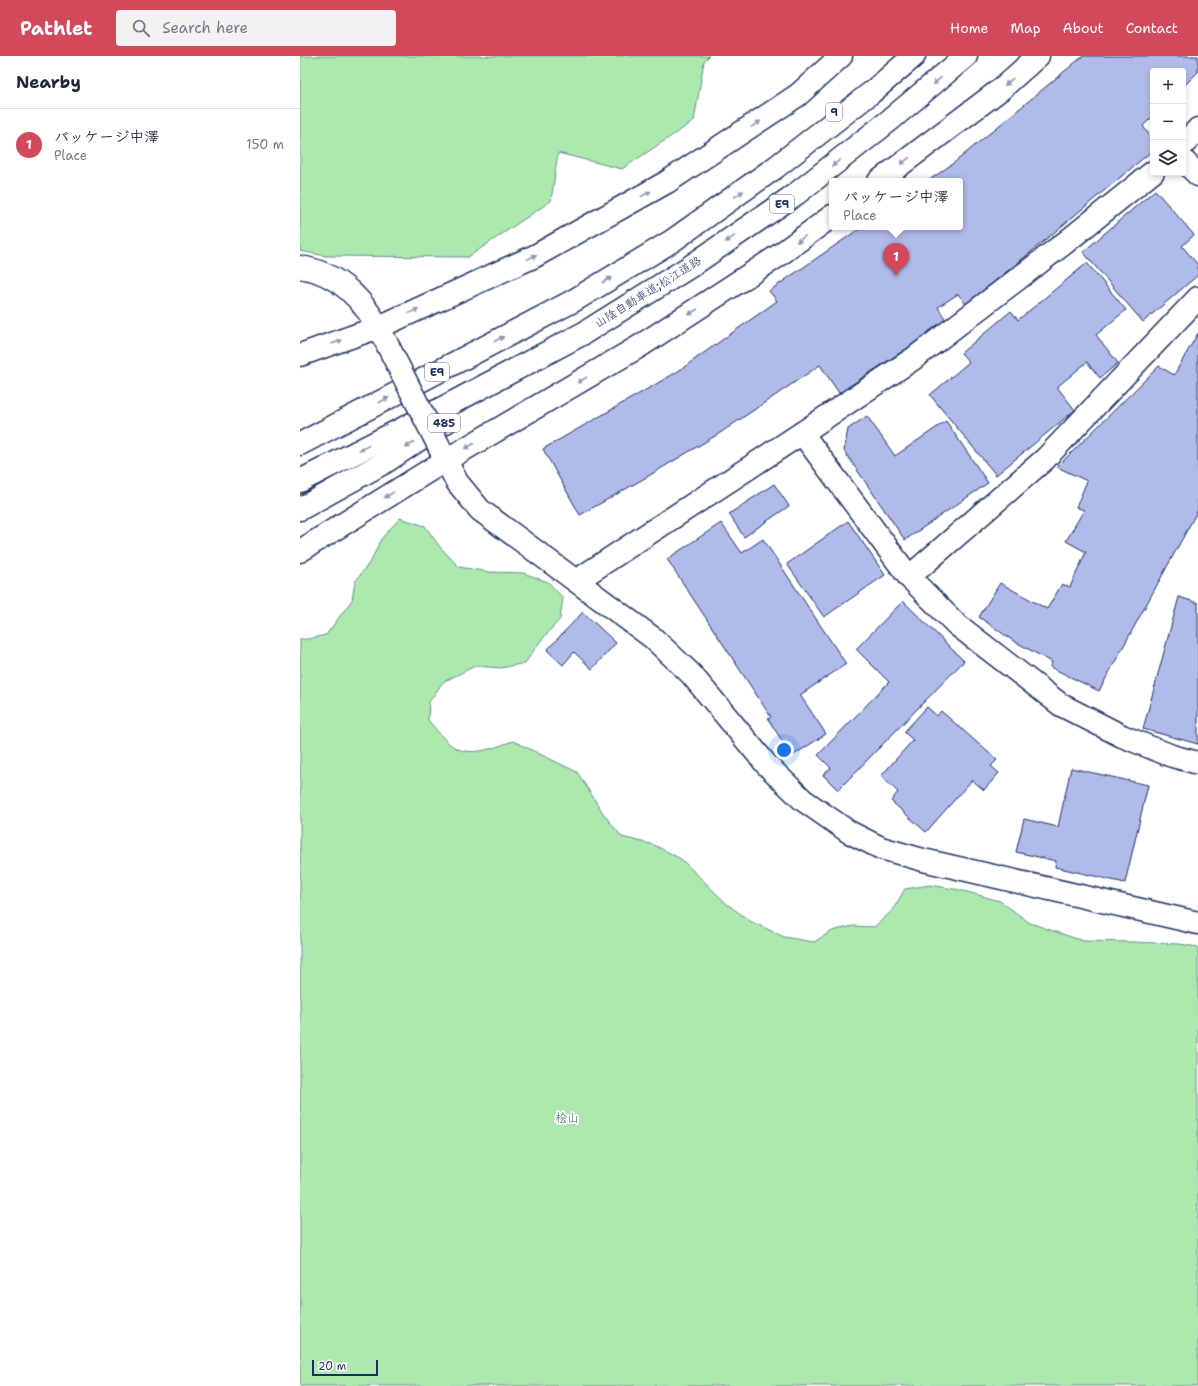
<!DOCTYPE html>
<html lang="en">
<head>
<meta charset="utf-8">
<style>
  :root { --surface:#fff; --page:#f2f2f3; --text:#1f2937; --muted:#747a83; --line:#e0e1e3; --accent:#d1495b }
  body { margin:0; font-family:"Shantell Sans","Klee One",sans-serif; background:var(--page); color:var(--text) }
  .controls { position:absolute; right:12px; top:12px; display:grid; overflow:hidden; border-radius:4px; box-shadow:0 2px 6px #0003 }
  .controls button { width:36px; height:36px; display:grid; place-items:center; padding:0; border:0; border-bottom:1px solid var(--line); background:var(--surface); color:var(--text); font:20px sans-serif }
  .scale { position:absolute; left:12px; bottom:10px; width:66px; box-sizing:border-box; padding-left:4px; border:2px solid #1b2f5e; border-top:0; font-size:11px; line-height:14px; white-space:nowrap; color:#1b2f5e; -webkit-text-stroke:3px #fff; paint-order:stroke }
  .you { position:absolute; left:484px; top:694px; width:14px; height:14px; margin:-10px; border:3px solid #fff; border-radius:50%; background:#1a73e8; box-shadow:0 0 0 6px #1a73e833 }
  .badge { display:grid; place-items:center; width:26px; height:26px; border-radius:50%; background:var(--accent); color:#fff; font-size:13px; font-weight:700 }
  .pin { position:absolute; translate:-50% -33px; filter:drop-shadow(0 1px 2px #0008) }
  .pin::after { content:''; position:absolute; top:21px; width:14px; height:12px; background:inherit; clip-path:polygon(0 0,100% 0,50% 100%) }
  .popup { position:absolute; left:529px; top:122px; width:134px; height:52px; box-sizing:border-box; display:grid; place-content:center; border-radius:4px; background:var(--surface); filter:drop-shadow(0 1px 3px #0005); font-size:13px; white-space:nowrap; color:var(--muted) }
  .popup b { font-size:15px; color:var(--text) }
  .popup::after { content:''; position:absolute; left:50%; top:100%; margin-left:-8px; border:8px solid transparent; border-top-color:var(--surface) }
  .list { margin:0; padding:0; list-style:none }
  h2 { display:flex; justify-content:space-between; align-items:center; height:52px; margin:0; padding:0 16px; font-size:17px }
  h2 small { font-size:13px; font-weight:400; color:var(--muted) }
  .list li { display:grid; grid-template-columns:26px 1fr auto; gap:12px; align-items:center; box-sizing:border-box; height:72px; padding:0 16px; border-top:1px solid var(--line) }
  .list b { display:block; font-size:15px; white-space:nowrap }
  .list p { margin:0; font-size:13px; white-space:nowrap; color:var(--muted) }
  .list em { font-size:13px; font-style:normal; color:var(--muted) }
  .icon { flex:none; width:22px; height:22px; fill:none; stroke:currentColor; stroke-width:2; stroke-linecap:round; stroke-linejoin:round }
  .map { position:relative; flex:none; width:898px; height:1330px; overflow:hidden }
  header { display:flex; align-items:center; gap:24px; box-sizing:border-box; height:56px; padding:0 20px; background:var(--accent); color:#fff }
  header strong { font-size:19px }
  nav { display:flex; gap:22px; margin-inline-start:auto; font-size:14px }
  .search { width:280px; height:36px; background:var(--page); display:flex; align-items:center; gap:10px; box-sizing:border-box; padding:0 14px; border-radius:4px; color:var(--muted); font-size:15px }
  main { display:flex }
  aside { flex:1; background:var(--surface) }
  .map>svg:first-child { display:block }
  .green { fill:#ace9af; stroke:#648c86 }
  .building { fill:#b1bbeb; stroke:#1b2f5e }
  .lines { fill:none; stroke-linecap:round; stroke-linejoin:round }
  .minor-casing { stroke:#1b2f5e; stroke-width:25 }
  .tertiary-casing { stroke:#1b2f5e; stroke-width:25 }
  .motorway-casing { stroke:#1b2f5e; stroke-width:25 }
  .minor { stroke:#fff; stroke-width:22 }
  .tertiary { stroke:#fff; stroke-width:22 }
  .motorway { stroke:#fff; stroke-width:22 }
  .minor-bridge-casing { stroke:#1b2f5e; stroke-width:25; stroke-linecap:butt }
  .minor-bridge { stroke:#fff; stroke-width:22 }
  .oneway { fill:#8d97ae }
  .labels { text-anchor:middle; stroke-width:3.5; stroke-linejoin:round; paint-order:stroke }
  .shield { fill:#fff; stroke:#5f6d8e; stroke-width:1 }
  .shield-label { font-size:11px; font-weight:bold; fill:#1b2f5e }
  .street-label { font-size:12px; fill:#1b2f5e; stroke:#fff }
  .park-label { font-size:12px; fill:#3f5e72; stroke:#fff }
</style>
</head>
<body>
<header>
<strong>Pathlet</strong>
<div class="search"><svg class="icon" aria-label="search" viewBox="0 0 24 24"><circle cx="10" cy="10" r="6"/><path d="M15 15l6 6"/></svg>Search here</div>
<nav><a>Home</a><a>Map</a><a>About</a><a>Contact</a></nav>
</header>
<main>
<aside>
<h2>Nearby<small></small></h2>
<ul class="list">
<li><span class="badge">1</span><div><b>パッケージ中澤</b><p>Place</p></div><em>150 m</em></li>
</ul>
</aside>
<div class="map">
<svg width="898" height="1330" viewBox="0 0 898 1330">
  <rect width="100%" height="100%" fill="#fff"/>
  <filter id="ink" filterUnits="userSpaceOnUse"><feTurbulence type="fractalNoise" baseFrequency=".025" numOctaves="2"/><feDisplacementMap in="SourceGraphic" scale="8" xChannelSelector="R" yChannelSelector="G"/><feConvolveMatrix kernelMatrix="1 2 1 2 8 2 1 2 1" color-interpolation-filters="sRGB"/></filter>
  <g filter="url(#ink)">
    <g class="green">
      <polygon points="0,0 409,0 404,5 394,65 322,113 258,97 251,145 168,201 26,200 0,195"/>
      <path d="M100,462L125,470L140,491L159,511L189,516L223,517L248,526L263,542L260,563L239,587L225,607L201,612L175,610L143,626L129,646L128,664C134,671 148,689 156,692C174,701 195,691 213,685L277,716L305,760L322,781L354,789L381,803L427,848L450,865L484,881L514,886L532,875L553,870L574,871L592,855L605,833L630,829L660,834L700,845L730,867L783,885L833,886L879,888L898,891V1330H0V583H8L26,579L52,544L55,526L72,503L81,483Z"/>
    </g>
    <g class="building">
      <polygon points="783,0 898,0 898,16 883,31 883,15 853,15 853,60 843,70 853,85 853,94 720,205 666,248 658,238 638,251 647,266 539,337 520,309 420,377 345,422 280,459 243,393 377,316 477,245 469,235 562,171 660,171 660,125 628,125 655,106"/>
      <polygon points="855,134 894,179 882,190 898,209 898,219 843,266 783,196"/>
      <polygon points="787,207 826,254 796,279 818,307 800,322 787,306 757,331 775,354 696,419 630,339 669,306 661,297 711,255 718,264"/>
      <polygon points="898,277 898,454 799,635 750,611 752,606 712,584 679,561 700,527 747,553 762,528 770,531 786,496 766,485 784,454 776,451 787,425 757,411 859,310 874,319"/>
      <polygon points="567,360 595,400 646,365 688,427 605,484 544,395 548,373"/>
      <polygon points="474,428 489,450 444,481 429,458"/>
      <polygon points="548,465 585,519 524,561 487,508"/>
      <polygon points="421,467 442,497 463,483 546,608 500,639 526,678 492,700 468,663 471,661 367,503"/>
      <polygon points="879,541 898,547 898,688 843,673"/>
      <polygon points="603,545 664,605 538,734 523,719 531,712 518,699 589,626 556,593"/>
      <polygon points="283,556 316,587 292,613 274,596 263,609 247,594"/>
      <polygon points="627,651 637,660 641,655 697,704 691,710 699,717 684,734 672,724 626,776 591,745 598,736 581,720 613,684 604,676"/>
      <polygon points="771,712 848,729 825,827 755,811 756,805 716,796 724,763 758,771"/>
    </g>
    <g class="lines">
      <defs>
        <g id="minor">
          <polyline points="883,89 898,73"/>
          <polyline points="579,125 701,33 738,0"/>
          <path d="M0,211C41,217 68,249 85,284"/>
          <polyline points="0,299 79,271 235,200 367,126 498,39 541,0"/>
          <polyline points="502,377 609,521 656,568 761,649 822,680 872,700 898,707"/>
          <polyline points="139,391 157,426 180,454 353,582 391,618 422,655"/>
          <polyline points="0,495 146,404 340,290 478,200 532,160"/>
          <polyline points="609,521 745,403 898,242"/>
          <polyline points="276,525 502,377 613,303 766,186 853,116"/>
        </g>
        <g id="tertiary">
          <polyline points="883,104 898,119"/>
          <polyline points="422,655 466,708 503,744 549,776 581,792 623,804 898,867"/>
        </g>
        <g id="motorway">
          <polyline points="0,388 273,245 372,185 476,111 572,36 614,0"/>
          <polyline points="0,425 139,354 284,277 391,210 496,138 590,64 666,0"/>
          <polyline points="0,453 85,406 147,365"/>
        </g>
      </defs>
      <use href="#minor" class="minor-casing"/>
      <use href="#tertiary" class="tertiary-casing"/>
      <use href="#motorway" class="motorway-casing"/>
      <use href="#minor" class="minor"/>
      <use href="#tertiary" class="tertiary"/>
      <use href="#motorway" class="motorway"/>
      <defs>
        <polyline id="minor-bridge" points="87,288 139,390"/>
      </defs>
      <use href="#minor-bridge" class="minor-bridge-casing"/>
      <use href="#minor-bridge" class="minor-bridge"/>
    </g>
    <defs><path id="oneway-solid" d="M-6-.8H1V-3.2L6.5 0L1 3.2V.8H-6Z"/></defs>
    <g class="oneway">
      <use href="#oneway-solid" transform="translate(637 25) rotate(140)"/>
      <use href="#oneway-solid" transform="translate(709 26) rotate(138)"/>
      <use href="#oneway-solid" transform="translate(456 68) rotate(-33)"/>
      <use href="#oneway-solid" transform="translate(605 105) rotate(143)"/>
      <use href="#oneway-solid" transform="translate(536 107) rotate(142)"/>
      <use href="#oneway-solid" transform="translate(346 138) rotate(-29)"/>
      <use href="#oneway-solid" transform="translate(439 138) rotate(-35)"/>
      <use href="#oneway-solid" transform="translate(430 183) rotate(146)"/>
      <use href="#oneway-solid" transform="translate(501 183) rotate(143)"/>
      <use href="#oneway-solid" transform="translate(232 201) rotate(-26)"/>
      <use href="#oneway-solid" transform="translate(307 224) rotate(-31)"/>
      <use href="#oneway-solid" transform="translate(114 255) rotate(-25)"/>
      <use href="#oneway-solid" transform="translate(393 256) rotate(147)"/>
      <use href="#oneway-solid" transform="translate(199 283) rotate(-28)"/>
      <use href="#oneway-solid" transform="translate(37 286) rotate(-20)"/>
      <use href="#oneway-solid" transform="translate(282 324) rotate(150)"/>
      <use href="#oneway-solid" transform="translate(84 344) rotate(-28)"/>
      <use href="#oneway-solid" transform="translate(110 389) rotate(147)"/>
      <use href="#oneway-solid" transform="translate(170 390) rotate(150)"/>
      <use href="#oneway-solid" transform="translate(64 392) rotate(153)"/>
      <use href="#oneway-solid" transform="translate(89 439) rotate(148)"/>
    </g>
  </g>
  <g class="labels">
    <g class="shield">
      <rect x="526" y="47" width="16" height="18" rx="3"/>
      <rect x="470" y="139" width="24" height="18" rx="3"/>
      <rect x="125" y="307" width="24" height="18" rx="3"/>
      <rect x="128" y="358" width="32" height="18" rx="3"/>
    </g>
    <g class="shield-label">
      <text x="534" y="60">9</text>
      <text x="482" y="152">E9</text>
      <text x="137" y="320">E9</text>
      <text x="144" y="371">485</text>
    </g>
    <g class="street-label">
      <text transform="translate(348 236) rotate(-32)" y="4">山陰自動車道;松江道路</text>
    </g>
    <g class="park-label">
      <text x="267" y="1066">桧山</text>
    </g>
  </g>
</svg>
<div class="controls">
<button>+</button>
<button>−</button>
<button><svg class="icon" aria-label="layers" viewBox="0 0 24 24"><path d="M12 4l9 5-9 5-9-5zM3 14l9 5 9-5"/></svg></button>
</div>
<div class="scale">20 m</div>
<div class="you"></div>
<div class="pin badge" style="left:596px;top:220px">1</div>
<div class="popup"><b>パッケージ中澤</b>Place</div>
</div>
</main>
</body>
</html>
